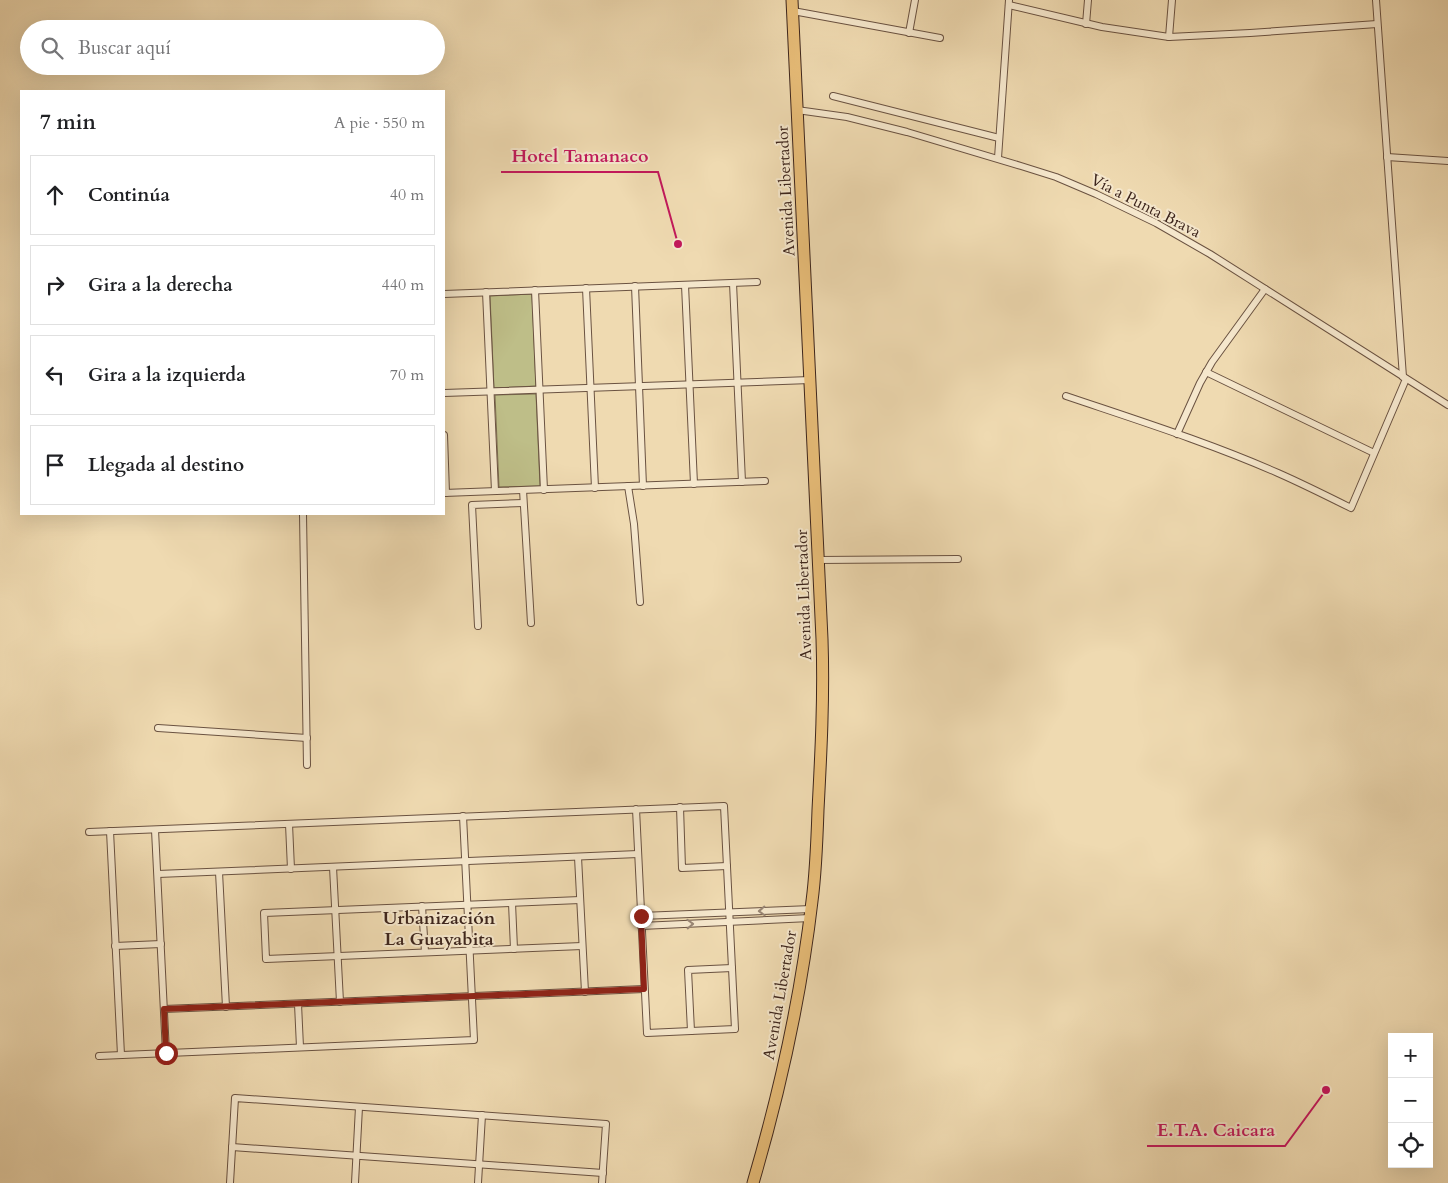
<!DOCTYPE html>
<html lang="es">
<head>
<meta charset="utf-8">
<style>
  :root { --surface:#fff; --page:#f2f2f2; --text:#202124; --muted:#757577; --line:#e0e0e0 }
  body { margin:0; font-family:Cardo,serif; background:var(--page); color:var(--text) }
  .controls { position:absolute; right:15px; bottom:15px; display:grid; overflow:hidden; border-radius:0px; box-shadow:0 5px 20px #0002 }
  .controls button { width:45px; height:45px; display:grid; place-items:center; padding:0; border:0; border-bottom:1px solid var(--line); background:var(--surface); color:var(--text); font:25px sans-serif }
  .stop { position:absolute; width:15px; height:15px; margin:-11px; border:4px solid #8f2418; border-radius:50%; background:#fff }
  .stop.end { background:#8f2418; border-color:#fff; box-shadow:0 1px 5px #0008 }
  .list { margin:0; padding:0; list-style:none }
  h2 { display:flex; justify-content:space-between; align-items:center; height:65px; margin:0; padding:0 20px; font-size:21px }
  h2 small { font-size:16px; font-weight:400; color:var(--muted) }
  .list li { display:grid; grid-template-columns:32px 1fr auto; gap:15px; align-items:center; box-sizing:border-box; height:80px; margin:0 10px 10px; padding:0 10px; border:1px solid var(--line); border-radius:0px }
  .list b { display:block; font-size:19px; white-space:nowrap }
  .list em { font-size:16px; font-style:normal; color:var(--muted) }
  .icon { flex:none; width:28px; height:28px; fill:none; stroke:currentColor; stroke-width:2; stroke-linecap:round; stroke-linejoin:round }
  .map { position:relative; flex:none; width:1448px; height:1183px; overflow:hidden }
  .search { position:absolute; background:var(--surface); box-shadow:0 5px 20px #0002; left:20px; top:20px; width:425px; height:55px; display:flex; align-items:center; gap:12px; box-sizing:border-box; padding:0 18px; border-radius:28px; color:var(--muted); font-size:19px }
  .panel { position:absolute; background:var(--surface); box-shadow:0 5px 20px #0002; left:20px; top:90px; width:425px; height:425px; border-radius:0px }
  .map>svg:first-child { display:block }
  .green { fill:#bebe88; stroke:#7e7252 }
  .lines { fill:none; stroke-linecap:round; stroke-linejoin:round }
  .street-casing { stroke:#6a5241; stroke-width:8 }
  .highway-casing { stroke:#3d251c; stroke-width:13 }
  .street { stroke:#f5e7cc; stroke-width:6 }
  .highway { stroke:#e8bd78; stroke-width:11 }
  .oneway { stroke:#998674 }
  .route { stroke:#8f2418; stroke-width:6 }
  .labels { text-anchor:middle; stroke-width:4; stroke-linejoin:round; paint-order:stroke }
  .street-label { font-size:16px; fill:#3d251c; stroke:#f5e7cc }
  .neighbourhood-label { font-size:18px; font-weight:bold; fill:#3d251c; stroke:#f5e7cc }
  .leader { fill:none; stroke:#c2185b; stroke-width:2 }
  .callout-dot { fill:#c2185b; stroke:#f5e7cc; stroke-width:2 }
  .callout-label { font-size:18px; text-anchor:middle; font-weight:bold; fill:#c2185b; stroke:#f5e7cc; stroke-width:4; stroke-linejoin:round; paint-order:stroke }
</style>
</head>
<body>
<div class="map">
<svg width="1448" height="1183" viewBox="0 0 1448 1183">
  <rect width="100%" height="100%" fill="#efdab1"/>
  <filter id="stains"><feTurbulence type="fractalNoise" baseFrequency=".004" numOctaves="4"/><feColorMatrix values="0 0 0 0 .2 0 0 0 0 .09 0 0 0 0 .02 0 0 0 .5 -.17"/></filter>
  <radialGradient id="worn" r=".72"><stop offset=".6" stop-color="#630" stop-opacity="0"/><stop offset="1" stop-color="#630" stop-opacity=".3"/></radialGradient>
  <g class="green">
    <polygon points="532,294 536,386 494,388 490,296"/>
    <polygon points="536,394 540,486 499,487 495,395"/>
  </g>
  <g class="lines">
    <defs>
      <g id="street">
        <polyline points="1376,0 1403,377"/>
        <polyline points="1009,5 1102,27 1169,37 1250,33 1377,24"/>
        <polyline points="793,11 940,38"/>
        <polyline points="1086,24 1088,0"/>
        <polyline points="909,33 915,0"/>
        <polyline points="1169,37 1172,0"/>
        <polyline points="833,96 999,138"/>
        <polyline points="797,110 847,117 907,132 1021,166 1056,177 1096,194 1156,223 1210,254 1448,405"/>
        <polyline points="1387,157 1448,161"/>
        <polyline points="998,158 1009,0"/>
        <polyline points="733,283 742,482"/>
        <polyline points="685,285 694,484"/>
        <polyline points="635,286 643,486"/>
        <polyline points="586,288 595,488"/>
        <polyline points="535,290 544,490"/>
        <polyline points="486,292 495,491"/>
        <polyline points="444,294 757,282"/>
        <polyline points="1206,372 1374,453"/>
        <polyline points="444,393 810,380"/>
        <path d="M1066,396C1137,420 1210,443 1278,473C1303,484 1327,496 1351,508L1406,379"/>
        <polyline points="1177,434 1200,383 1212,362 1265,289"/>
        <polyline points="444,435 446,493"/>
        <polyline points="628,486 634,524 640,602"/>
        <polyline points="523,490 531,623"/>
        <polyline points="444,493 765,481"/>
        <polyline points="303,514 307,765"/>
        <polyline points="818,560 958,559"/>
        <polyline points="478,626 472,505 523,503"/>
        <polyline points="158,728 307,738"/>
        <polyline points="680,807 682,868 727,866"/>
        <polyline points="289,824 291,869"/>
        <polyline points="155,830 166,1053"/>
        <polyline points="110,831 121,1055"/>
        <polyline points="89,832 724,806 735,1029 647,1033 636,809"/>
        <polyline points="578,857 585,992"/>
        <polyline points="333,867 340,1002"/>
        <polyline points="219,872 226,1007"/>
        <polyline points="158,874 638,854"/>
        <polyline points="580,900 264,913 266,959 582,946"/>
        <polyline points="512,903 514,949"/>
        <polyline points="422,906 425,952"/>
        <polyline points="641,916 811,909"/>
        <polyline points="641,926 810,918"/>
        <polyline points="115,946 161,944"/>
        <polyline points="298,1004 300,1047"/>
        <polyline points="164,1009 644,989"/>
        <polyline points="691,1031 688,970 732,968"/>
        <polyline points="99,1056 474,1040 463,816"/>
        <polyline points="232,1147 603,1173"/>
        <polyline points="230,1183 235,1098 606,1124 602,1183"/>
        <polyline points="355,1183 359,1107"/>
        <polyline points="478,1183 482,1115"/>
      </g>
      <path id="highway" d="M753,1183C780,1091 801,996 812,901C816,871 817,840 818,810C821,753 824,696 822,639L792,0"/>
    </defs>
    <use href="#street" class="street-casing"/>
    <use href="#highway" class="highway-casing"/>
    <use href="#street" class="street"/>
    <use href="#highway" class="highway"/>
  </g>
  <defs><path id="oneway-chevron" d="M-2-3.5L2.5 0L-2 3.5" fill="none" stroke-width="1.6" stroke-linecap="round" stroke-linejoin="round" transform="scale(1.25)"/></defs>
  <g class="oneway">
    <use href="#oneway-chevron" transform="translate(762 911) rotate(178)"/>
    <use href="#oneway-chevron" transform="translate(690 924) rotate(-2)"/>
  </g>
  <g class="lines">
    <polyline class="route" points="166,1053 164,1009 644,989 641,916"/>
  </g>
  <g class="labels">
    <g class="street-label">
      <text transform="translate(785 191) rotate(-93)" y="6">Avenida Libertador</text>
      <text transform="translate(1146 205) rotate(27)" y="6">Vía a Punta Brava</text>
      <text transform="translate(803 595) rotate(-92)" y="6">Avenida Libertador</text>
      <text transform="translate(779 995) rotate(-80)" y="6">Avenida Libertador</text>
    </g>
    <g class="neighbourhood-label">
      <text x="439" y="924">Urbanización<tspan x="439" dy="21">La Guayabita</tspan></text>
    </g>
  </g>
  <path class="leader" d="M678 244L658 172H501M1326 1090L1285 1146H1147"/>
  <g class="callout-dot">
    <circle cx="678" cy="244" r="5"/>
    <circle cx="1326" cy="1090" r="5"/>
  </g>
  <g class="callout-label">
    <text x="580" y="162">Hotel Tamanaco</text>
    <text x="1216" y="1136">E.T.A. Caicara</text>
  </g>
  <rect width="100%" height="100%" filter="url(#stains)"/>
  <rect width="100%" height="100%" fill="url(#worn)"/>
</svg>
<div class="controls">
<button>+</button>
<button>−</button>
<button><svg class="icon" aria-label="locate" viewBox="0 0 24 24"><circle cx="12" cy="12" r="6"/><path d="M12 2v4M12 18v4M2 12h4M18 12h4"/></svg></button>
</div>
<div class="stop" style="left:166px;top:1053px"></div>
<div class="stop end" style="left:641px;top:916px"></div>
<div class="search"><svg class="icon" aria-label="search" viewBox="0 0 24 24"><circle cx="10" cy="10" r="6"/><path d="M15 15l6 6"/></svg>Buscar aquí</div>
<section class="panel">
<h2>7 min<small>A pie · 550 m</small></h2>
<ul class="list">
<li><svg class="icon" aria-label="ahead" viewBox="0 0 24 24"><path d="M12 20V5M6 11l6-6 6 6"/></svg><div><b>Continúa</b></div><em>40 m</em></li>
<li><svg class="icon" aria-label="right" viewBox="0 0 24 24"><path d="M7 20v-9h11M14 6l5 5-5 5"/></svg><div><b>Gira a la derecha</b></div><em>440 m</em></li>
<li><svg class="icon" aria-label="left" viewBox="0 0 24 24"><path d="M17 20v-9H6M10 6l-5 5 5 5"/></svg><div><b>Gira a la izquierda</b></div><em>70 m</em></li>
<li><svg class="icon" aria-label="arrive" viewBox="0 0 24 24"><path d="M6 21V4h12l-3 4 3 4H6"/></svg><div><b>Llegada al destino</b></div></li>
</ul>
</section>
</div>
</body>
</html>
